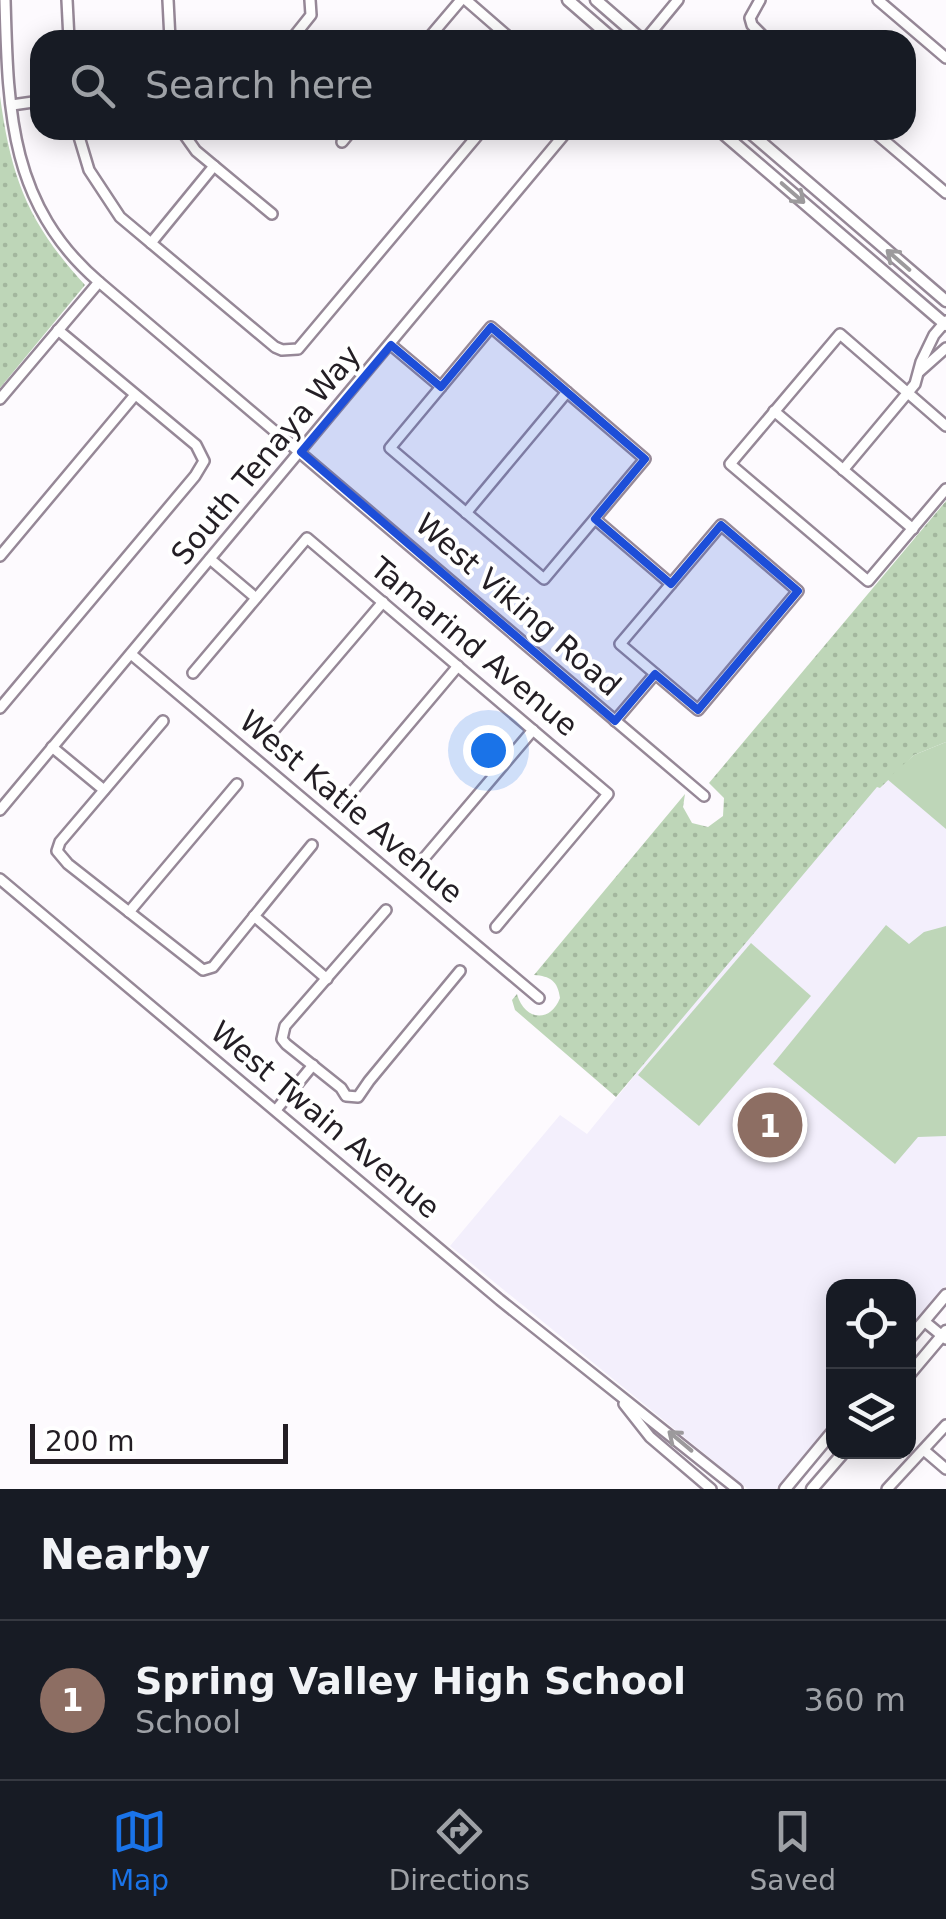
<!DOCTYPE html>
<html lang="en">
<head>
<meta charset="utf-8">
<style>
  :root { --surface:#171b24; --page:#20242c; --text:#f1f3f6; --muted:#9ea1a6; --line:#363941; --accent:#1a73e8 }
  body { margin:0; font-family:"DejaVu Sans",sans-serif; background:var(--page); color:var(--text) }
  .controls { position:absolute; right:30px; bottom:30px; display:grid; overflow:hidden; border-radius:20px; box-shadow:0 5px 25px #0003 }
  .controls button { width:90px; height:90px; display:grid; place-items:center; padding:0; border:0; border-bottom:2px solid var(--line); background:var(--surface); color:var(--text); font:50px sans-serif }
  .scale { position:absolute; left:30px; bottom:25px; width:258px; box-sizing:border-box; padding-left:10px; border:5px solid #231e24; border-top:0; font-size:28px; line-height:35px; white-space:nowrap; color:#231e24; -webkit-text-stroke:8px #fff; paint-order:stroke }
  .you { position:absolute; left:488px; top:750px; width:35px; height:35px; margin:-25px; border:8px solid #fff; border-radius:50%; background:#1a73e8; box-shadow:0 0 0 15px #1a73e833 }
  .badge { display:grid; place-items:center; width:65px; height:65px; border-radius:50%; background:var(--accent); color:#fff; font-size:32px; font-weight:700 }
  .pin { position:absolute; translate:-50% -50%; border:5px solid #fff; box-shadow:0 2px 10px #0006 }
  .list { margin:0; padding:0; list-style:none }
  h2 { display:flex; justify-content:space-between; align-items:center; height:130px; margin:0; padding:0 40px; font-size:42px }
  h2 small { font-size:32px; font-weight:400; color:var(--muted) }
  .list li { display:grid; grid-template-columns:65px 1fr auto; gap:30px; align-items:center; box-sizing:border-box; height:160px; padding:0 40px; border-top:2px solid var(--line) }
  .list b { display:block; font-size:38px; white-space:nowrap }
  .list p { margin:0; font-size:32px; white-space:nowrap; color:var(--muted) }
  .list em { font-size:32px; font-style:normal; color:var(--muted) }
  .icon { flex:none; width:55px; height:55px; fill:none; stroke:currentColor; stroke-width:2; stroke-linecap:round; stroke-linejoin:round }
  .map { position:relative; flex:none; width:946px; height:1489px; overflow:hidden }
  .search { position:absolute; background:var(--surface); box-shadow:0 5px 25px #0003; left:30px; right:30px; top:30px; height:110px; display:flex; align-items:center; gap:25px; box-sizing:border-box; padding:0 35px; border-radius:30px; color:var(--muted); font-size:38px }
  .sheet { height:290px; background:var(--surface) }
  nav { display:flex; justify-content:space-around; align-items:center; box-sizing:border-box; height:140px; border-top:2px solid var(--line); background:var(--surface); font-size:28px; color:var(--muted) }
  nav a { display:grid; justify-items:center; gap:5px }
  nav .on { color:var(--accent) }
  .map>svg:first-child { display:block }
  .education { fill:#f3effc }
  .grass { fill:url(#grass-dots) }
  .garden { fill:#bed6b8 }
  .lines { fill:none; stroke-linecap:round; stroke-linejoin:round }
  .minor-casing { stroke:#968897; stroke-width:14 }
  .major-casing { stroke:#968897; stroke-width:15 }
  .minor { stroke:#fff; stroke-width:9 }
  .major { stroke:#fff; stroke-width:10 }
  .oneway { stroke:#9c9a9c }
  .marked { fill:#1d4ed8; fill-opacity:0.2; stroke:#1d4ed8; stroke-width:8; stroke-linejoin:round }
  .labels { text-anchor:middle; stroke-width:8; stroke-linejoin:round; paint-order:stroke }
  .street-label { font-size:30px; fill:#231e24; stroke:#fff }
</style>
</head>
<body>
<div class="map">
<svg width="946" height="1489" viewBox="0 0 946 1489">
  <defs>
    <pattern id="grass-dots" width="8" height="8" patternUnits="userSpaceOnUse" patternTransform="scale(2.5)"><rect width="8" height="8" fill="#bed6b8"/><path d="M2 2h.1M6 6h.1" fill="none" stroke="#a3b79e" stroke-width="1.8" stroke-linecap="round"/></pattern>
  </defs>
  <rect width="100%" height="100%" fill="#fdfafe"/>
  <polygon class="education" points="946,742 946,1285 909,1330 908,1286 834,1286 833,1420 776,1489 748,1489 450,1246 560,1115 587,1134 758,924 877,786 880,788 900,766"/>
  <g class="grass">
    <path d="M0,96C11,178 28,223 85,285L0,388Z"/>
    <path d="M946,501V742L914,755L880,788L877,787L616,1097L515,1010L512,1000L517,994C524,1020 550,1024 560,998C558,981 550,976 534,975L685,794L683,807L692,823L708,827L723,816L724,798L709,783Z"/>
  </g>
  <g class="garden">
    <polygon points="946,742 946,829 887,779 914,755"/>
    <polygon points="886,925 909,944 924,932 946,926 946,1136 918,1137 895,1164 773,1064"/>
    <polygon points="751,943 811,996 699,1126 638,1075"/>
  </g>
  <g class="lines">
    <defs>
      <g id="minor">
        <path d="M5,0C8,110 9,205 99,282L704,796"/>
        <polyline points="67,0 69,40"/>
        <polyline points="168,0 170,40"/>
        <polyline points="466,0 512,40"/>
        <polyline points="760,0 750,18 752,25 767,40"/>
        <polyline points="878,0 946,58"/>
        <polyline points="291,40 311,15 310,0"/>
        <polyline points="427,40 461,0"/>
        <polyline points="645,40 678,0"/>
        <polyline points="12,105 40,101"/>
        <polyline points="77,130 89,170 120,217 275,347 282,350 298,349 482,130"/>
        <polyline points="181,130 196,151 272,214"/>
        <polyline points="872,130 946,193"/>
        <polyline points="342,142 352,130"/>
        <polyline points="151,243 214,166"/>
        <polygon points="491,327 645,459 544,579 390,448"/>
        <polyline points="391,345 441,387"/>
        <polyline points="919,372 946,348"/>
        <polyline points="0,399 99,282"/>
        <polyline points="774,411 913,529"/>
        <polyline points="946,426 840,334 730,464 868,581 946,489"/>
        <polyline points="843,470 915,384 921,362 934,335 946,321"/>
        <polyline points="466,513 567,392"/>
        <polyline points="595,519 671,584"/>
        <polygon points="721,525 798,591 698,710 620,644"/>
        <polyline points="0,556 135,395"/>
        <polyline points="210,559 256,598"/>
        <polyline points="131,654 539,998"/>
        <polyline points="193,673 307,538 608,794 496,927"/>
        <polyline points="0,708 195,476 204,461 196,445 58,330"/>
        <polyline points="163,721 60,842 57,851 68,864 203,970 213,967 312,845"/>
        <polyline points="615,721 655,674"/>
        <polyline points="268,737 383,602"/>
        <polyline points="52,747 104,790"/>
        <polyline points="345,800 458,666"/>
        <polyline points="0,810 568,130"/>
        <polyline points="420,863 533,730"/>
        <polyline points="0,879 500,1300 737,1489"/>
        <polyline points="386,910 285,1026 282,1039 286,1044 341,1088 346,1096 358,1097 369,1081 460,971"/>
        <polyline points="129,912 237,784"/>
        <polyline points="254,916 327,979"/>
        <polyline points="276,1110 313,1065"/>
        <polyline points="924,1321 946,1339"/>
        <polyline points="624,1404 650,1437 711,1489"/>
        <polyline points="925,1451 946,1469"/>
        <polyline points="887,1489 946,1425"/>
      </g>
      <g id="major">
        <polyline points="568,0 614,40"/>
        <polyline points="596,0 642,40"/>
        <polyline points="719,130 946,325"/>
        <polyline points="747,130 946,301"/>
        <polyline points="908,1340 946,1295"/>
        <polyline points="908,1376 946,1331"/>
        <polyline points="785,1489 834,1430"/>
        <polyline points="812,1489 844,1452"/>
      </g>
    </defs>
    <use href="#minor" class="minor-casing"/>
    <use href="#major" class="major-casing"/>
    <use href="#minor" class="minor"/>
    <use href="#major" class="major"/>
  </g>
  <defs><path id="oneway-shaft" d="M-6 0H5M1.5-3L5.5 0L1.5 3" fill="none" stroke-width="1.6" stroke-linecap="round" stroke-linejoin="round" transform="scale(2.5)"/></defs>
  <g class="oneway">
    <use href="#oneway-shaft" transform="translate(793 193) rotate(41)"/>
    <use href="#oneway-shaft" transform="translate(898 260) rotate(-139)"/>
    <use href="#oneway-shaft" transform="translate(680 1441) rotate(-140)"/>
  </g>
  <path class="marked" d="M491,327L645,459L595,519L671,584L721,525L798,591L698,710L655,674L615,721L301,452L391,345L441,387Z"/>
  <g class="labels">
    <g class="street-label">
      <text transform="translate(266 455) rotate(-50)" y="10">South Tenaya Way</text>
      <text transform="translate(518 605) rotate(41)" y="10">West Viking Road</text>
      <text transform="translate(474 647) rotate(40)" y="10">Tamarind Avenue</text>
      <text transform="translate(351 807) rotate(40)" y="10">West Katie Avenue</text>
      <text transform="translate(325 1120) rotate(40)" y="10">West Twain Avenue</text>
    </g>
  </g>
</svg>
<div class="controls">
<button><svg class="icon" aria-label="locate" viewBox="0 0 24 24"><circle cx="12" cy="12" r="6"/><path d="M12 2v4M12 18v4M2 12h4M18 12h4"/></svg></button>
<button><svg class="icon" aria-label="layers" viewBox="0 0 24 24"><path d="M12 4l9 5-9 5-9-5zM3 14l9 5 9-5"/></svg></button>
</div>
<div class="scale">200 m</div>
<div class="you"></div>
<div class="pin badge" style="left:770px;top:1125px;background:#8d6e63">1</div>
<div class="search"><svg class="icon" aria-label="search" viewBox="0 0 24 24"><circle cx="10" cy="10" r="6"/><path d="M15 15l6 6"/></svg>Search here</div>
</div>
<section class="sheet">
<h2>Nearby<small></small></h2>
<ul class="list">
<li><span class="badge" style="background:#8d6e63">1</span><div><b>Spring Valley High School</b><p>School</p></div><em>360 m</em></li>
</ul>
</section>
<nav>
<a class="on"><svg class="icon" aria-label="map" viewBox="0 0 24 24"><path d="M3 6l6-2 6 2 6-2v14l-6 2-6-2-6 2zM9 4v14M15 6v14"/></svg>Map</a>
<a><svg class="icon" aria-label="directions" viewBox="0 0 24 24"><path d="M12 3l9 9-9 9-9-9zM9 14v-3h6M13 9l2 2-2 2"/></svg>Directions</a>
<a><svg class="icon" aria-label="saved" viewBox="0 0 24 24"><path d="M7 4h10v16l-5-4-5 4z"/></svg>Saved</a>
</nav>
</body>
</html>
